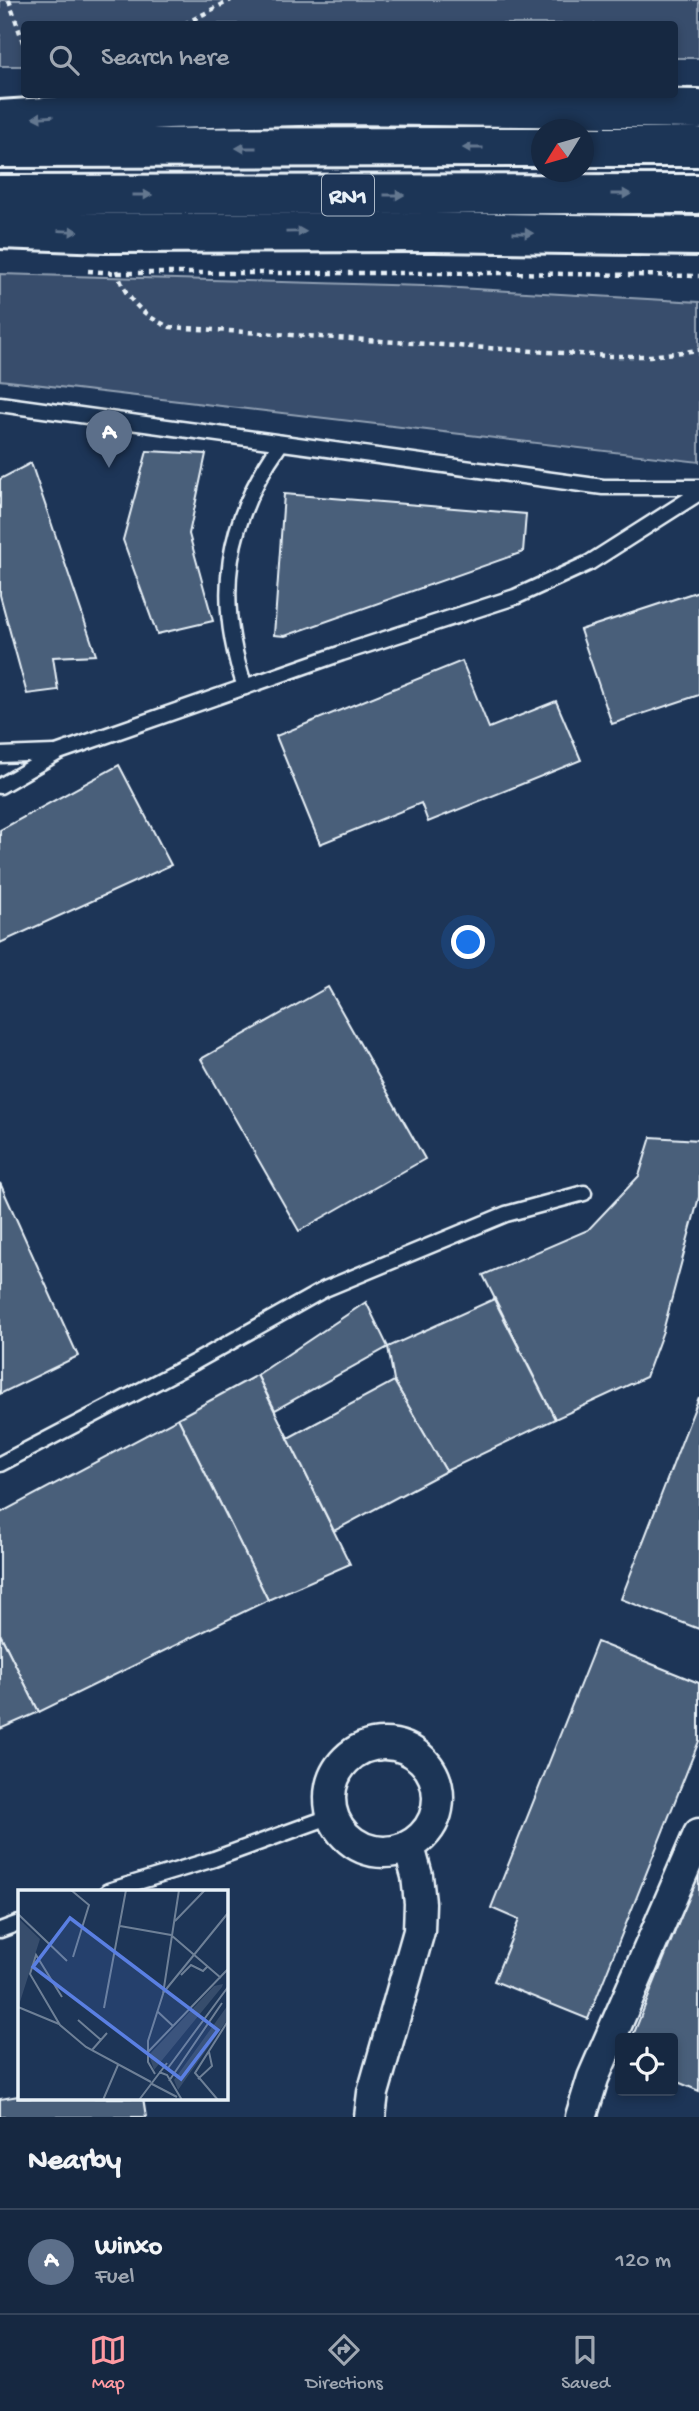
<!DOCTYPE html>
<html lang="en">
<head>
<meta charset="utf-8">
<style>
  :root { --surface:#162841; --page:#1f3048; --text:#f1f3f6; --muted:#9ea6b1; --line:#35445a; --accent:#ff9aa2 }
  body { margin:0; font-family:"Gochi Hand",sans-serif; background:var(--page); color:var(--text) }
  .controls { position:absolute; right:21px; bottom:21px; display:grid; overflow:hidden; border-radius:7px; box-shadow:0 4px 10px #0003 }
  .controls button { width:63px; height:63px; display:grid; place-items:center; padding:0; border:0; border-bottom:2px solid var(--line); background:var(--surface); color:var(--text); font:35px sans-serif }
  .compass { position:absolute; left:531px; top:119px; width:63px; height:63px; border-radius:50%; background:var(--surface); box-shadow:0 4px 10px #0003; rotate:233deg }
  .you { position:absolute; left:469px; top:943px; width:24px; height:24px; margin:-18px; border:5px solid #fff; border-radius:50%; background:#1a73e8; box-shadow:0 0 0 10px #1a73e833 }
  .badge { display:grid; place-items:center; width:46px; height:46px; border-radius:50%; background:var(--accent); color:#fff; font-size:23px; font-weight:700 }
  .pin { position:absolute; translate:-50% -58px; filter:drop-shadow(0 2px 4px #0008) }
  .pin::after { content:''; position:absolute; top:37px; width:24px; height:21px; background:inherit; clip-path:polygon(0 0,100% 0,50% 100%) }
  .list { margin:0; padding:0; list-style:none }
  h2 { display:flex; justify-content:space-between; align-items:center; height:91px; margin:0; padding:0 28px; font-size:30px }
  h2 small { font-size:23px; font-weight:400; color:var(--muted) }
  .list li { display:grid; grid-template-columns:46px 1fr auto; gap:21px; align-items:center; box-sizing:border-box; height:105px; padding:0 28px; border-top:2px solid var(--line) }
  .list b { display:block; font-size:26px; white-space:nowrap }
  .list p { margin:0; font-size:23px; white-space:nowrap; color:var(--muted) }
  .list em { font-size:23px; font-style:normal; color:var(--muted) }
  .icon { flex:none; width:38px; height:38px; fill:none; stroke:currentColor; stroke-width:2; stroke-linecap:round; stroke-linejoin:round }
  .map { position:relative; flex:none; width:699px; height:2117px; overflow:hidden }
  .search { position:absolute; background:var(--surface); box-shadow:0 4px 10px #0003; left:21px; right:21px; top:21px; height:77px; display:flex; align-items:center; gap:18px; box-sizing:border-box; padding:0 24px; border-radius:7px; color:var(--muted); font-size:26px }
  .sheet { height:196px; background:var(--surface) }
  nav { display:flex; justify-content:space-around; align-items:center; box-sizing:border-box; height:98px; border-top:2px solid var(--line); background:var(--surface); font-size:19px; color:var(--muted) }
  nav a { display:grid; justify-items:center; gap:4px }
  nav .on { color:var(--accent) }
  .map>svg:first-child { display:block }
  .green { fill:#374d6c; stroke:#909fb2; stroke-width:2 }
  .building { fill:#495e7a; stroke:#e8f1f8; stroke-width:2 }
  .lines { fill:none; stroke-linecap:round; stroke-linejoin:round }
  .lane-casing { stroke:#e8f1f8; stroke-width:19 }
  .street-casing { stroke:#e8f1f8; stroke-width:35 }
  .secondary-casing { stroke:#e8f1f8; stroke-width:44 }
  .highway-casing { stroke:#e8f1f8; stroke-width:44 }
  .path { stroke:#e8f1f8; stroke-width:4.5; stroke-dasharray:5 5; stroke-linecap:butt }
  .lane { stroke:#1d3557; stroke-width:14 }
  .street { stroke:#1d3557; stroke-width:30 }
  .secondary { stroke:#1d3557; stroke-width:38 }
  .highway { stroke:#1d3557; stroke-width:38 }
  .oneway { fill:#64778f }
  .labels { text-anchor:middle; stroke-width:6; stroke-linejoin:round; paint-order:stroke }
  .shield { fill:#1d3557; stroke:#abb9c8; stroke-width:2 }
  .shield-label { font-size:24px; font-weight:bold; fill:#e8f1f8 }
  .inset-road { fill:none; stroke:#6e8097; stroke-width:2 }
  .view { fill:#5a7fe2; fill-opacity:0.15; stroke:#5a7fe2; stroke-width:3.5 }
  .inset-edge { fill:none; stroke:#e8f1f8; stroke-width:3.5 }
</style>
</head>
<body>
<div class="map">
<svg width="699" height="2117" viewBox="0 0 699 2117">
  <rect width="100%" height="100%" fill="#1d3557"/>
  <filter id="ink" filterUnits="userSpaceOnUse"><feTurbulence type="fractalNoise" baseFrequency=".0143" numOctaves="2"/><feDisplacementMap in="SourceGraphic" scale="14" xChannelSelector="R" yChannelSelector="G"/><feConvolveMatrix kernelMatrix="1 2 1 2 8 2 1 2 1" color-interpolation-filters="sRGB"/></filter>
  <g filter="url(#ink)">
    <g class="green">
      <polygon points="0,0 699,0 699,58 675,58 674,24 24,24 24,66 0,66"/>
      <polygon points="0,274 424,286 699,302 699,462 0,380"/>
    </g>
    <g class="building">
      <polygon points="147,451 206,454 189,534 213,621 157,634 123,540"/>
      <polygon points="31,463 96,655 53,657 58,690 27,694 0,595 0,479"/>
      <polygon points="284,494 526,514 523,552 285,636 274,635"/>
      <polygon points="699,591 699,695 612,724 580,630"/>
      <polygon points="462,661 489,728 556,701 581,760 428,822 421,803 320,844 276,736"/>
      <polygon points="119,765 171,865 0,943 0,830"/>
      <polygon points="328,987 425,1159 299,1231 201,1059"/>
      <polygon points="651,1137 699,1140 699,1197 663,1331 646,1377 555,1419 483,1275 588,1230 639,1176"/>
      <polygon points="0,1183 78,1356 0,1394"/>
      <polygon points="494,1299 555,1419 446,1471 394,1381 388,1347"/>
      <polygon points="366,1302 388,1347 275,1410 257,1375"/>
      <polygon points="257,1375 350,1564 268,1600 178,1418"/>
      <polygon points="394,1381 446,1471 334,1531 288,1438"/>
      <polygon points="699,1397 699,1629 621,1599"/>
      <polygon points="178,1418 268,1600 39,1712 0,1634 0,1513"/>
      <polygon points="0,1634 39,1712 0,1729"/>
      <polygon points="597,1642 699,1683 699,1741 588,2019 494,1981 519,1920 491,1908"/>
      <polygon points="699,1872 699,2091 673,2080 673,2038 632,2038"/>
      <polygon points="19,2096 19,2098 143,2098 146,2117 0,2117 0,2099"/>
    </g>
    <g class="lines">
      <defs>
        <g id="lane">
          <polyline points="0,404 603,487 699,487"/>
          <path d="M245,687C214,597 226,520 281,443"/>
          <polyline points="0,755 54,753"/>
          <polyline points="0,786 59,752 342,653 515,597 589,563 699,493"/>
          <polyline points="0,1464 195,1362 325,1289 506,1214 584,1193"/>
          <polyline points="108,1891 214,1859 332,1816"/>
          <polyline points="0,1930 19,1923"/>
        </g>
        <g id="street">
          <circle cx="384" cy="1798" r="54"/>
          <polyline points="370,2117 373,2093 419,1931 420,1903 417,1876 409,1847"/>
          <polyline points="581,2117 593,2078 699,1834"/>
        </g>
        <g id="secondary">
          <polyline points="0,120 167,109 342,105 699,109"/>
          <polyline points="0,229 106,233 434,232 699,236"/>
        </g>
        <g id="highway">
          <polyline points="584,147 697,147"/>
          <polyline points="0,148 542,147"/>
          <polyline points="0,195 697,194"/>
        </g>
      </defs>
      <use href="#lane" class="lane-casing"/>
      <use href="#street" class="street-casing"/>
      <use href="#secondary" class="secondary-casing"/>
      <use href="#highway" class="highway-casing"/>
      <g class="path">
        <polyline points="9,0 24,45"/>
        <polyline points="184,24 231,0"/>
        <path d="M117,270C124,298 144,317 170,327L608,356H650L699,350"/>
        <polyline points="88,271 117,273 505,273 699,276"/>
      </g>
      <use href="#lane" class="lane"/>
      <use href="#street" class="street"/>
      <use href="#secondary" class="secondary"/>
      <use href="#highway" class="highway"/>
    </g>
    <defs><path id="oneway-solid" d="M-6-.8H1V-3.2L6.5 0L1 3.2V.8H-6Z" transform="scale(1.75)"/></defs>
    <g class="oneway">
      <use href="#oneway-solid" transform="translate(43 117) rotate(176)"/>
      <use href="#oneway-solid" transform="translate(246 148) rotate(180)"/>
      <use href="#oneway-solid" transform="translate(473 148) rotate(180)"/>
      <use href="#oneway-solid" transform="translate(621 194)"/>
      <use href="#oneway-solid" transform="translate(142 195)"/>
      <use href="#oneway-solid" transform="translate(394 195)"/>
      <use href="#oneway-solid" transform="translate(68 231) rotate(2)"/>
      <use href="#oneway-solid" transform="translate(296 232) rotate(-1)"/>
      <use href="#oneway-solid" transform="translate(523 233) rotate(1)"/>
    </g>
  </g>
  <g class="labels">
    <rect class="shield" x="322" y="174.5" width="52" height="41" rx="5"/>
    <g class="shield-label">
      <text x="348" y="203">RN1</text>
    </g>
  </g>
  <g transform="translate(18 1890)">
    <rect width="210" height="210" fill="#1d3557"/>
    <path d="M0,28L22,49L1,115H0ZM205,94L204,97L136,180L131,165L196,96ZM210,115V129L160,200L156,190Z" fill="#374d6c"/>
    <path class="inset-road" d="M53,0L71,15L55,67M0,24L49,71M157,31L187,0M102,36L153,45L203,88M163,85L173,75L185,81L190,76M145,103L210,23M44,107L18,65L12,84L42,135L68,157L133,192M0,117L41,134M86,118L108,0M139,121L155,136M60,130L83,150M74,160L89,143M129,163L210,79M150,178L210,97M141,182L149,185L164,210M137,184L130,172V151L145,104L161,0M180,189L194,176L191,162M151,191L204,113M134,194L159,207M85,210L100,175M121,210L149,173M200,210L177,183L210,131"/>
    <path class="view" d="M52,28L200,140L163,189L15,77Z"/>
    <rect width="210" height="210" class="inset-edge"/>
  </g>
</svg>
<div class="controls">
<button><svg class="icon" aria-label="locate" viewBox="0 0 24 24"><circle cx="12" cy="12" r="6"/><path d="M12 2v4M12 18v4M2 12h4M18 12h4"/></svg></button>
</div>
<svg class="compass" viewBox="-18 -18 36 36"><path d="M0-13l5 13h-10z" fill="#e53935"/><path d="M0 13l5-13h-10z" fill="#9ea6b1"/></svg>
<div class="you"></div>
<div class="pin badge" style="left:109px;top:468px;background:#5c6f8a">A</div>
<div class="search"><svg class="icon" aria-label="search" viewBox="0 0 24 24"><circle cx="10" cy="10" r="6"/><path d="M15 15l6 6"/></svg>Search here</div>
</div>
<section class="sheet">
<h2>Nearby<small></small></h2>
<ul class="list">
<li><span class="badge" style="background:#5c6f8a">A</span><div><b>Winxo</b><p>Fuel</p></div><em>120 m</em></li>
</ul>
</section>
<nav>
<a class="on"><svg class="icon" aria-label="map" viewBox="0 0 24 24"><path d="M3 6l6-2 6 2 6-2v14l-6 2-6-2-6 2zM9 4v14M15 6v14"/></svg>Map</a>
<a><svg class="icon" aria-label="directions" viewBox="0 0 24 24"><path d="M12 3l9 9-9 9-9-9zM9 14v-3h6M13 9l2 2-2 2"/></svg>Directions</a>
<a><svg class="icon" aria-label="saved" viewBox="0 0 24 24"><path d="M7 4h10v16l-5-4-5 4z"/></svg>Saved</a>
</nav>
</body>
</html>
